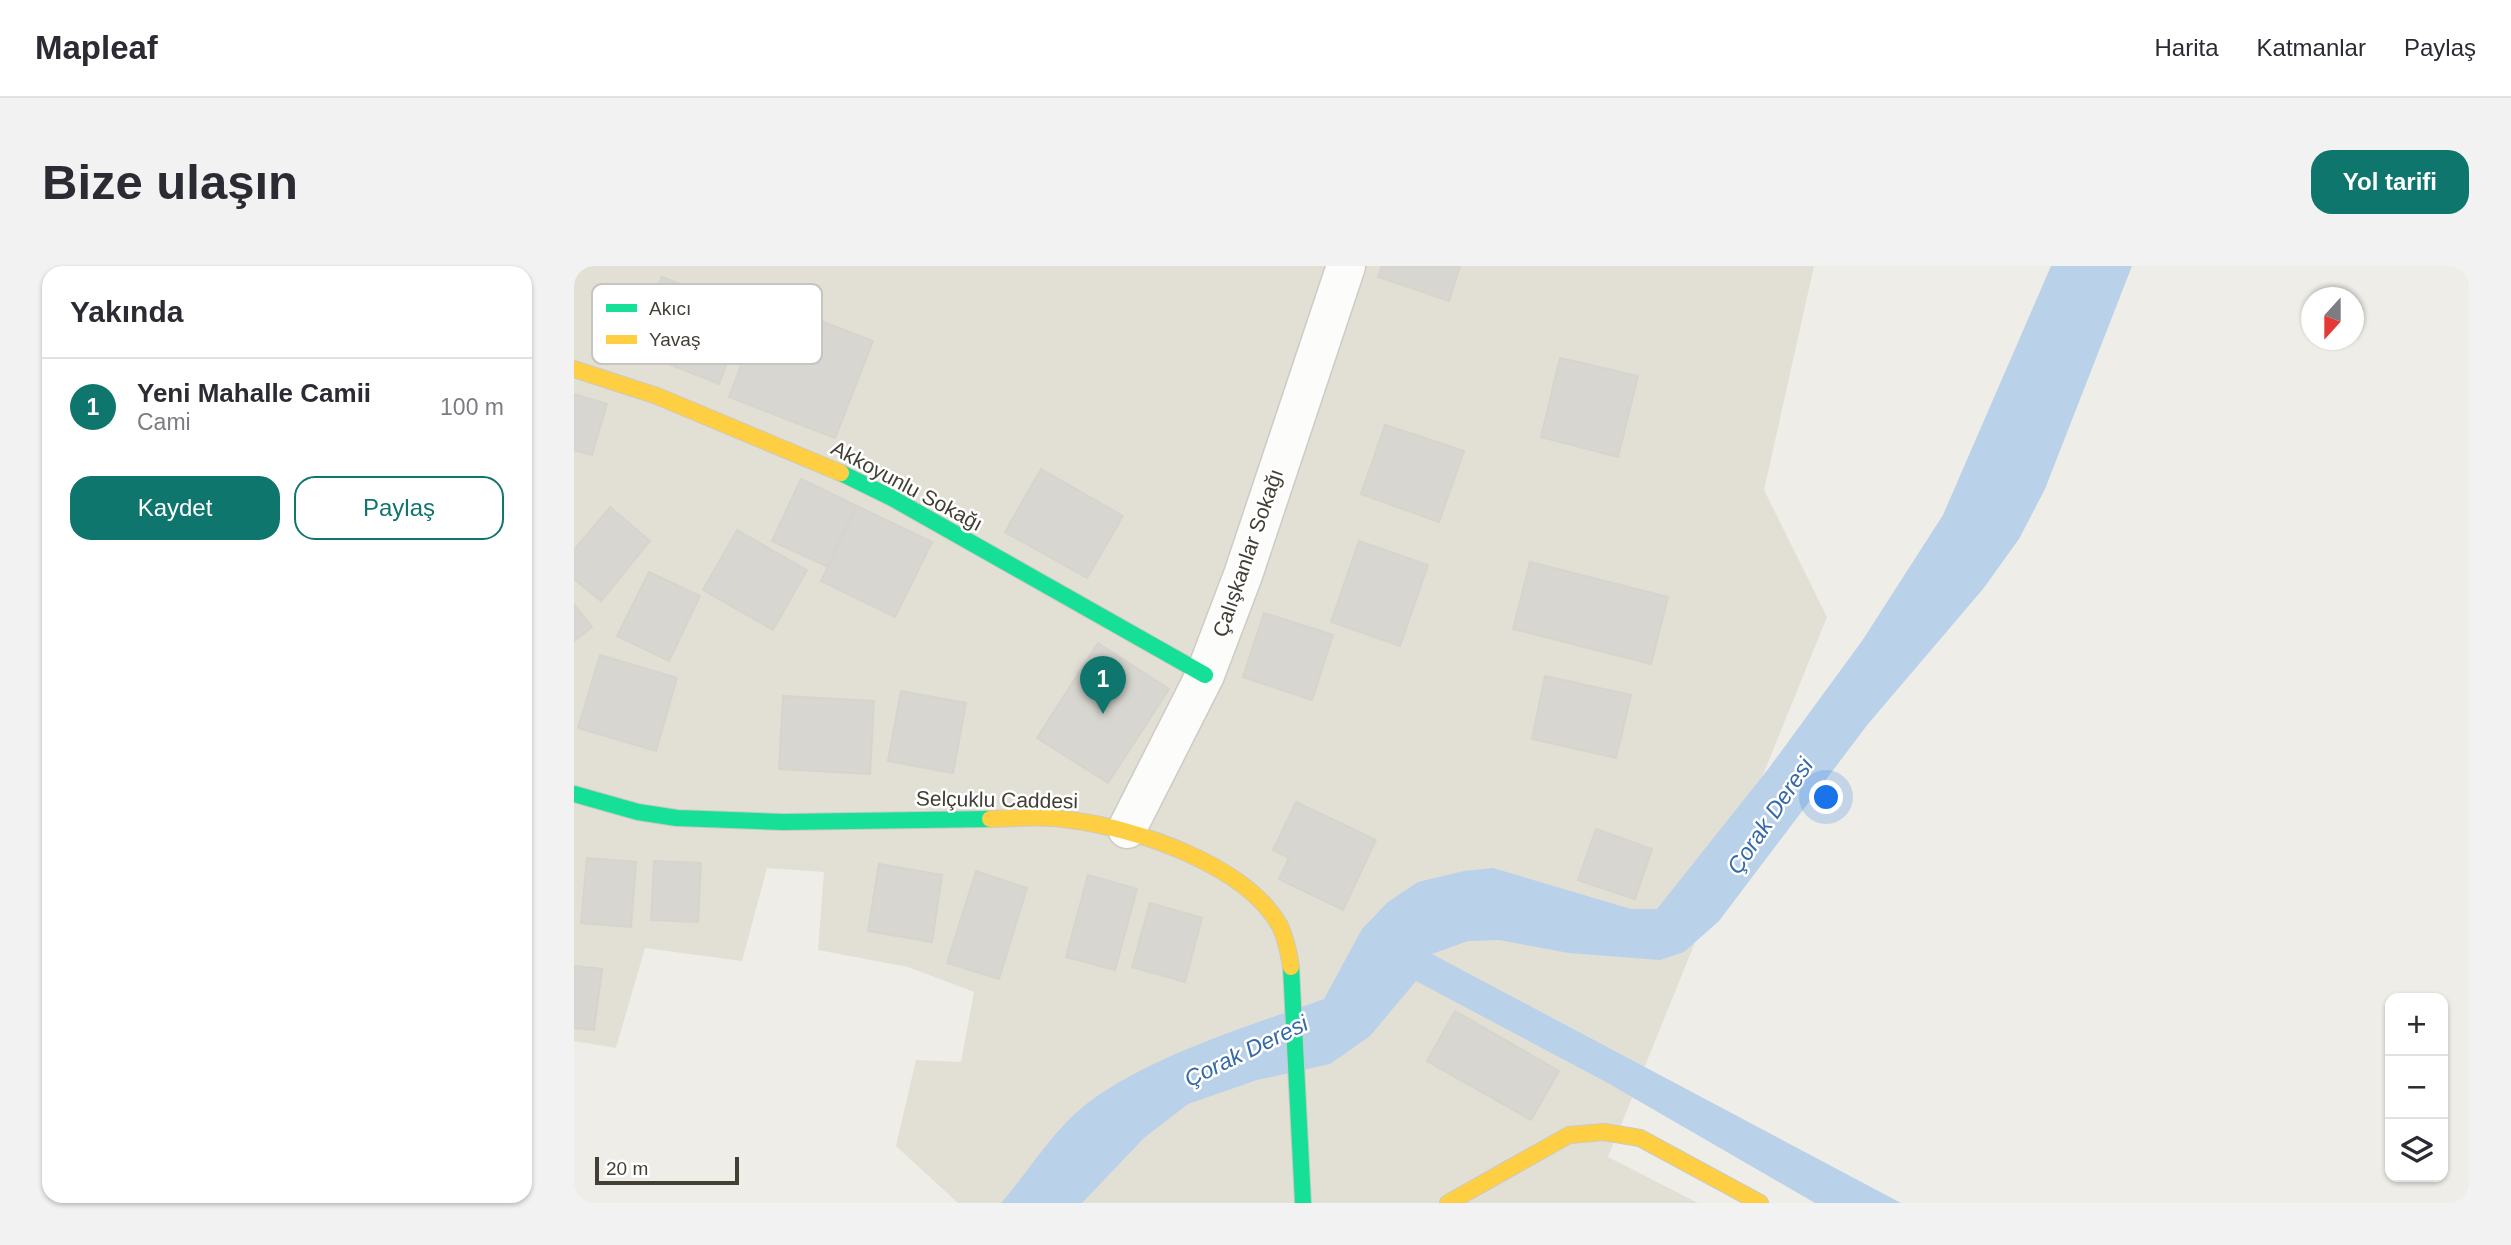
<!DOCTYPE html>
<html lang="tr">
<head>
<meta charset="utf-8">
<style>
  :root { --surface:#fff; --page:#f2f2f3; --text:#2b2b33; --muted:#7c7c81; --line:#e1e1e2; --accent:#0f766e }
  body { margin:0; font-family:Arial,sans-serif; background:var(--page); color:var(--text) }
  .controls { position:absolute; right:21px; bottom:21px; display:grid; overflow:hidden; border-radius:14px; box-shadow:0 2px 5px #0004 }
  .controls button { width:63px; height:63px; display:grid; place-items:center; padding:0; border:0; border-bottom:2px solid var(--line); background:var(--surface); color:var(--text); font:35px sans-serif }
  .compass { position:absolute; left:1727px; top:21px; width:63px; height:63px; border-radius:50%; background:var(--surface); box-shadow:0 2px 5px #0004; rotate:201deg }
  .scale { position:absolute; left:21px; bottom:18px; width:144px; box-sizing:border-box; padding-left:7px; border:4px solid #433f35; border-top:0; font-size:19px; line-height:24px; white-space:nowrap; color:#433f35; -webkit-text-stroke:5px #fff; paint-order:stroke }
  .you { position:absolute; left:1253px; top:532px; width:24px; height:24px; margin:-18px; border:5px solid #fff; border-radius:50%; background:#1a73e8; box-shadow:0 0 0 10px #1a73e833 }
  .badge { display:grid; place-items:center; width:46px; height:46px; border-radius:50%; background:var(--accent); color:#fff; font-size:23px; font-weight:700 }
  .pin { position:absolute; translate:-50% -58px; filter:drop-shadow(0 2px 4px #0008) }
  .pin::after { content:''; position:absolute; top:37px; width:24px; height:21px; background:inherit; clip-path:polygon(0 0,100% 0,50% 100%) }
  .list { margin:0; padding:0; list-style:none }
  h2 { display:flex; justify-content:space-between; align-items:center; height:91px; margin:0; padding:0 28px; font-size:30px }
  h2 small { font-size:23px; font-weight:400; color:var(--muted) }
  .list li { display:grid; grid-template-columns:46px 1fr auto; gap:21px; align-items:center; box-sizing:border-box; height:98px; padding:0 28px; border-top:2px solid var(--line) }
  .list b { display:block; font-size:26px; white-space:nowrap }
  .list p { margin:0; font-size:23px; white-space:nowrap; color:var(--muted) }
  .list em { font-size:23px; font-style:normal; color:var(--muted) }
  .actions { display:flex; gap:14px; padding:21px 28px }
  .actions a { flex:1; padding:16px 0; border:2px solid var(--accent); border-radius:21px; text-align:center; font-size:24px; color:var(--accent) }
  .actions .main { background:var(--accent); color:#fff }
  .icon { flex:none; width:38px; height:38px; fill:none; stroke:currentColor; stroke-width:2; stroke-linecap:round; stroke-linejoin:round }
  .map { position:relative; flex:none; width:1895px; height:937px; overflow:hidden; border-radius:21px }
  header { display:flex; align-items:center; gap:42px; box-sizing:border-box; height:98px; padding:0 35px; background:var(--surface); border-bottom:2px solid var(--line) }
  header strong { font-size:33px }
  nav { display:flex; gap:38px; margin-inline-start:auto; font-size:24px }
  .intro { display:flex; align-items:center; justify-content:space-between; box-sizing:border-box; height:168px; padding:0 42px }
  h1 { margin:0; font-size:49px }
  .button { padding:18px 32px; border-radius:21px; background:var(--accent); color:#fff; font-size:24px; font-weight:700 }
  main { display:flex; gap:42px; padding:0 42px }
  aside { flex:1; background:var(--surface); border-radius:21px; box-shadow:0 2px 5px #0004 }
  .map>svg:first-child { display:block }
  .residential { fill:#e2dfd5 }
  .water { fill:#bad1ea }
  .building { fill:#d8d6d0; stroke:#d6d4cd; stroke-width:2 }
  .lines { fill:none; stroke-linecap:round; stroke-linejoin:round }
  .street-casing { stroke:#cccbc5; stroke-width:41 }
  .fast-casing { stroke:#cccabf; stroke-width:18 }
  .slow-casing { stroke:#cccabf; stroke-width:18 }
  .street { stroke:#fcfcfb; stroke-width:38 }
  .fast { stroke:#16e098; stroke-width:16 }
  .slow { stroke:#ffcf43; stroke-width:16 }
  .labels { text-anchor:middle; stroke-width:5; stroke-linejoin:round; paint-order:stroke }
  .street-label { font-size:21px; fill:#433f35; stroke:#fff }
  .water-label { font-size:23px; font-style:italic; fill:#3669a7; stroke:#fff }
  .key { fill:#fff; stroke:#c7c5c2; stroke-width:2 }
  .key-label { font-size:19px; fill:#433f35 }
</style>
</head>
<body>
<header>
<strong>Mapleaf</strong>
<nav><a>Harita</a><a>Katmanlar</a><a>Paylaş</a></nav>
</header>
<div class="intro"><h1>Bize ulaşın</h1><a class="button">Yol tarifi</a></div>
<main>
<aside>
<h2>Yakında<small></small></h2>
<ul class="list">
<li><span class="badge">1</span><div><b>Yeni Mahalle Camii</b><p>Cami</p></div><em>100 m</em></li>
</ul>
<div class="actions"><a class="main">Kaydet</a><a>Paylaş</a></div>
</aside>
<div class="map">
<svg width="1895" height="937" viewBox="0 0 1895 937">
  <rect width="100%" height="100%" fill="#eeede7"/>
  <polygon class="residential" points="0,0 1240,0 1190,224 1253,351 1034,891 1124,937 384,937 322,880 342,794 387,796 400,726 334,701 244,684 250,606 193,602 168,695 71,682 42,782 0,775"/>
  <path class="water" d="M1477,0H1558L1471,223L1445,273L1409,323L1294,458L1145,655L1110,686L1086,694L995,687L925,674L894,675L858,688L1327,937H1241L1032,816L842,715L796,770L756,798L683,814L614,838L570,872L508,937H427C458,902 480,861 519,833C587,786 673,761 750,733L788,663L814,636L844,616L890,605L919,602L1057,643H1083L1195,502L1288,375L1369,249Z"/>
  <g class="building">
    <polygon points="808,0 886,0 875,35 804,11"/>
    <polygon points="88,11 173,45 145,118 59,84"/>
    <polygon points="192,34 299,75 261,172 155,131"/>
    <polygon points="986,92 1064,110 1044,191 967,171"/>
    <polygon points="0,128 33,138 18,189 0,184"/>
    <polygon points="811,159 890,185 865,256 787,228"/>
    <polygon points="467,203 549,250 513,312 431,266"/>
    <polygon points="227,213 283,240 254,301 198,275"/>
    <polygon points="283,240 358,276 321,351 247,315"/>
    <polygon points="36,241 76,275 27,335 0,313 0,284"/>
    <polygon points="163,264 233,304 199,364 129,324"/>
    <polygon points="785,275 854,299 826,380 757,356"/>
    <polygon points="956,296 1094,331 1077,398 939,363"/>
    <polygon points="75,306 126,330 95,395 43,370"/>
    <polygon points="0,338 18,361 0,375"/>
    <polygon points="690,347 759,369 738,434 669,411"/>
    <polygon points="524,377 595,423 534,517 463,472"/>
    <polygon points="26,389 103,412 82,485 4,462"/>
    <polygon points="971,410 1057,429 1042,492 958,473"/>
    <polygon points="327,425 392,437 379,507 314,495"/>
    <polygon points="209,430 300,435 296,508 205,503"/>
    <polygon points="722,536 802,574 769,644 705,613 715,592 699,584"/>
    <polygon points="1022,563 1078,583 1061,633 1004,614"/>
    <polygon points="13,592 62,596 57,661 7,657"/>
    <polygon points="80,595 127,597 124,656 77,654"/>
    <polygon points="305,598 368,609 358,676 294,665"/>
    <polygon points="402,605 453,622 425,713 373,697"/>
    <polygon points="514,609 563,623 541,704 492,691"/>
    <polygon points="576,637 628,652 611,716 558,701"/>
    <polygon points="0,700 28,703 20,764 0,762"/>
    <polygon points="881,745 985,805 957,854 853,795"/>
  </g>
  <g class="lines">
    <defs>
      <polyline id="street" points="553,563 631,409 669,309 772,0"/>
      <g id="fast">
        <polyline points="267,207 318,232 631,409"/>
        <polyline points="0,528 64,546 103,552 209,556 416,553"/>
        <polyline points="717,701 729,937"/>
      </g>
      <g id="slow">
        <polyline points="0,103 83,130 267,207"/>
        <path d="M416,553C443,552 470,550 496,554C562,562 672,599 706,660C712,673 715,687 717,701"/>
        <polyline points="874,937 995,869 1030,866 1066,872 1186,937"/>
      </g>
    </defs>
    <use href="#street" class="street-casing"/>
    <use href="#fast" class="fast-casing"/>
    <use href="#slow" class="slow-casing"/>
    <use href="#street" class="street"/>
    <use href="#fast" class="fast"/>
    <use href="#slow" class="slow"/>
  </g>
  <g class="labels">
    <g class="street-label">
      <text transform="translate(333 220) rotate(28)" y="7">Akkoyunlu Sokağı</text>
      <text transform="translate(674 287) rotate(-71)" y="7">Çalışkanlar Sokağı</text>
      <text transform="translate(423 534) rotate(1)" y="7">Selçuklu Caddesi</text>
    </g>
    <g class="water-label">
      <text transform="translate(1196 550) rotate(-56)" y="8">Çorak Deresi</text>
      <text transform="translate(672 785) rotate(-26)" y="8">Çorak Deresi</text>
    </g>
  </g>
  <rect x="18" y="18" width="230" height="80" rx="10" class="key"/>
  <rect x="32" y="38" width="31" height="8" fill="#16e098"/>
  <rect x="32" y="69" width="31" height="9" fill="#ffcf43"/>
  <g class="key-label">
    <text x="75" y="49">Akıcı</text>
    <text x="75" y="80">Yavaş</text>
  </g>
</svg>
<div class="controls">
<button>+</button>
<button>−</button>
<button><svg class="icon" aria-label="layers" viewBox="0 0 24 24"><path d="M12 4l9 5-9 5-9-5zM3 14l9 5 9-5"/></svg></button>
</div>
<svg class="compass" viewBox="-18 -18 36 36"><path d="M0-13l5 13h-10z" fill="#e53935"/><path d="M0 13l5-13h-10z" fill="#7c7c81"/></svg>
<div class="scale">20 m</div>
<div class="you"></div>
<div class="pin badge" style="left:529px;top:448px">1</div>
</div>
</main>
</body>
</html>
